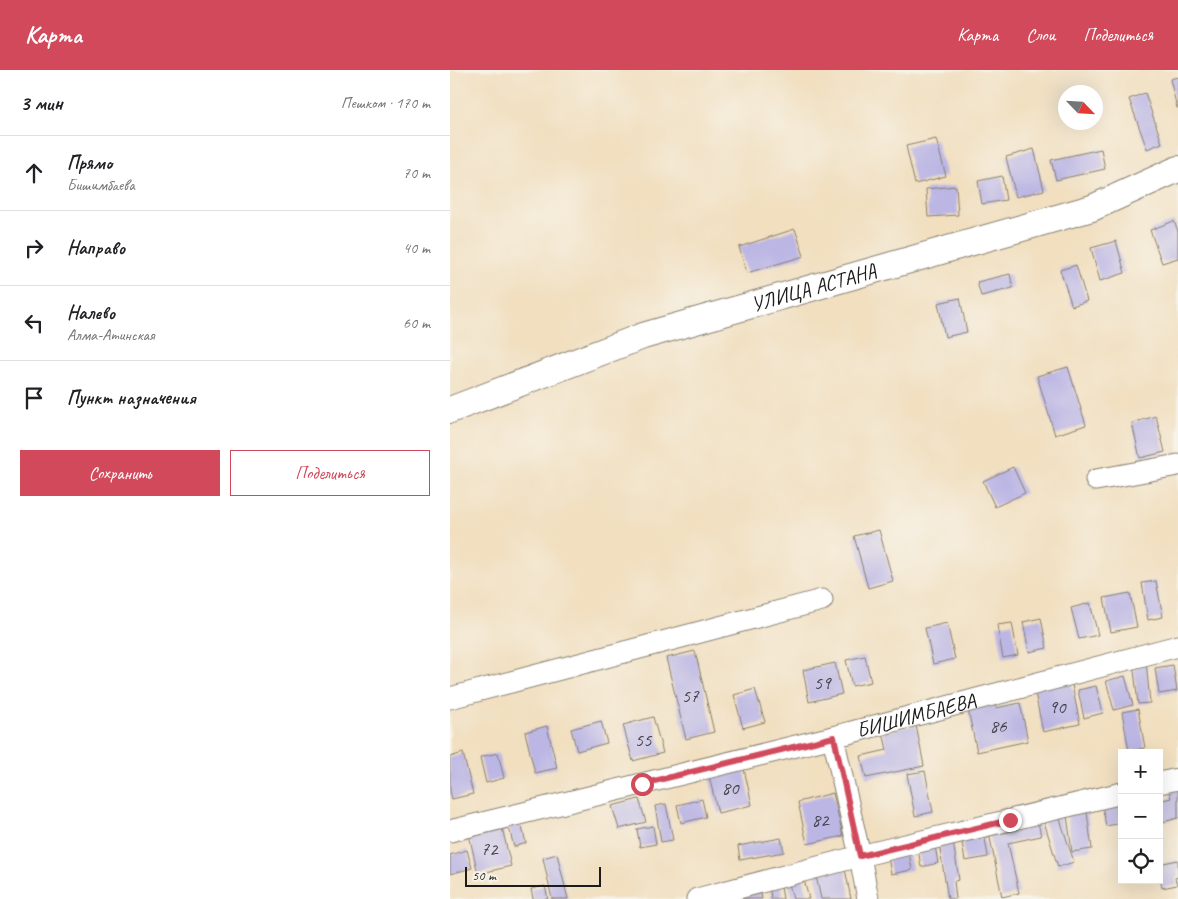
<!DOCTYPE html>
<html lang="ru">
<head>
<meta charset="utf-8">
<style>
  :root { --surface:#fff; --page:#f2f2f2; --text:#202124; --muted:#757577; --line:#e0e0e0; --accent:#d1495b }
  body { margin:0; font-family:Caveat,sans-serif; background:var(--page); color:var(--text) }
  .controls { position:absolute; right:15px; bottom:15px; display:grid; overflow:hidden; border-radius:0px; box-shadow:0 5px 20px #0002 }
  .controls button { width:45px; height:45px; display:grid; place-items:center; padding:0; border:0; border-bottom:1px solid var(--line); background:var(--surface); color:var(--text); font:25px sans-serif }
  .compass { position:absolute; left:608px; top:15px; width:45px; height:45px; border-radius:50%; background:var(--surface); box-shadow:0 5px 20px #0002; rotate:115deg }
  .scale { position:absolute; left:15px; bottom:12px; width:136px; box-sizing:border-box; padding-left:5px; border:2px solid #1c1c1c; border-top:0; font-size:14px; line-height:18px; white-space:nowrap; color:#1c1c1c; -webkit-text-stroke:4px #f7f3e8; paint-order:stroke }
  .stop { position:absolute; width:15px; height:15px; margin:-11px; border:4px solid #d1495b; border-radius:50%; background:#fff }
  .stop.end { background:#d1495b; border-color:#fff; box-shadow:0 1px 5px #0008 }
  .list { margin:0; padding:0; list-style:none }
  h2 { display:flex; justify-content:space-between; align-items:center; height:65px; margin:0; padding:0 20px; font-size:21px }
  h2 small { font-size:16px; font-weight:400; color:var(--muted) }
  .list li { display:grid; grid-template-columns:32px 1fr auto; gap:15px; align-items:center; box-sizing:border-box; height:75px; padding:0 20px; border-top:1px solid var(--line) }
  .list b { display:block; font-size:19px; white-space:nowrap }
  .list p { margin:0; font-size:16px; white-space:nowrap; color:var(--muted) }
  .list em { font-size:16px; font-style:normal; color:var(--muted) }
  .actions { display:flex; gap:10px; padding:15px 20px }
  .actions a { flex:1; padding:11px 0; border:1px solid var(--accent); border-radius:0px; text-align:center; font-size:18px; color:var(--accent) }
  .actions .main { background:var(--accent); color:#fff }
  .icon { flex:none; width:28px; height:28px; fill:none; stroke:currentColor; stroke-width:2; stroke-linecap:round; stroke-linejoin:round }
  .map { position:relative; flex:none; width:728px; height:829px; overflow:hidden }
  header { display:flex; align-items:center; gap:30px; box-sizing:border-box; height:70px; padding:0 25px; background:var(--accent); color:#fff }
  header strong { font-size:24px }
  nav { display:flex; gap:28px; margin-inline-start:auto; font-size:18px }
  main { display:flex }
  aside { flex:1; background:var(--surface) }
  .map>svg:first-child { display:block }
  .building { fill:#bbb6e4 }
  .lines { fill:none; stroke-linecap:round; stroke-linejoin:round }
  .minor-casing { stroke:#867e6e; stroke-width:23 }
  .major-casing { stroke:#867e6e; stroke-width:28 }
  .minor { stroke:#fff; stroke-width:21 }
  .major { stroke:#fff; stroke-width:26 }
  .route { stroke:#d1495b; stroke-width:6 }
  .labels { text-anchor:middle; stroke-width:4.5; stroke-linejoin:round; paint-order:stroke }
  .number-label { font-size:19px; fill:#44424e }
  .street-label { font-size:21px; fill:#1c1c1c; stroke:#f7f3e8 }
</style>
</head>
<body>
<header>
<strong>Карта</strong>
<nav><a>Карта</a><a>Слои</a><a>Поделиться</a></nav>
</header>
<main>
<aside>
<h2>3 мин<small>Пешком · 170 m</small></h2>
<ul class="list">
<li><svg class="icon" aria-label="ahead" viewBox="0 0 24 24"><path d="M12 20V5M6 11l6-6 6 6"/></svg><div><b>Прямо</b><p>Бишимбаева</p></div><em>70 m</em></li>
<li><svg class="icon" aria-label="right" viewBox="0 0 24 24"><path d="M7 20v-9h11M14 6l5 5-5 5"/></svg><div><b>Направо</b></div><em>40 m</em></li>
<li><svg class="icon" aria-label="left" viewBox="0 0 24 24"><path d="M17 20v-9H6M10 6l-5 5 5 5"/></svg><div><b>Налево</b><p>Алма-Атинская</p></div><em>60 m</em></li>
<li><svg class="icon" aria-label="arrive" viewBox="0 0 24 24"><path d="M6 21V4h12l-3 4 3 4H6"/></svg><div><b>Пункт назначения</b></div></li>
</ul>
<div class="actions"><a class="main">Сохранить</a><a>Поделиться</a></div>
</aside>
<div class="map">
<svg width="728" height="829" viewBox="0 0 728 829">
  <rect width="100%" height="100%" fill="#f7f3e8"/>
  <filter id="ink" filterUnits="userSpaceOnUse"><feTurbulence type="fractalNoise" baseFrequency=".02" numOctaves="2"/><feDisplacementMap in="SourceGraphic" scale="10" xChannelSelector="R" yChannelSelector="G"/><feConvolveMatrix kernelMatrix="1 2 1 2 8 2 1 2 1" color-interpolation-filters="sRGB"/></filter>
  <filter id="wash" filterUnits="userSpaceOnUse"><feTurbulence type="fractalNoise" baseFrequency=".0096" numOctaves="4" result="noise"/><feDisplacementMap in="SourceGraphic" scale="20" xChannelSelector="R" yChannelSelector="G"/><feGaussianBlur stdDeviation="1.12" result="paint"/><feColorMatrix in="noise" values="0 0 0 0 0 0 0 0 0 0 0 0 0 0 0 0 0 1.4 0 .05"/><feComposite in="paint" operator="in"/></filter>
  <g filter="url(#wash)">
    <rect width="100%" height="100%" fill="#f1dfc0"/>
    <g id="blocks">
      <g class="building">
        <polygon points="728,7 728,38 727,38 720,9"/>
        <polygon points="695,23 712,73 697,79 679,29"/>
        <polygon points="486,69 496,106 465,114 456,76"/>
        <polygon points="584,79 594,120 566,127 556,87"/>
        <polygon points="651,79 655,99 606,110 601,90"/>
        <polygon points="552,106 556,130 532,134 528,111"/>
        <polygon points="506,116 508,145 478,147 476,119"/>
        <polygon points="724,151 728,161 728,188 712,193 700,160"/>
        <polygon points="345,159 354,186 297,203 289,177"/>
        <polygon points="666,171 675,203 650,211 641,178"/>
        <polygon points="626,195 637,231 622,236 610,200"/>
        <polygon points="560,204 563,218 531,226 527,212"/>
        <polygon points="510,228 517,262 495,267 488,233"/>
        <polygon points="618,297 636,355 605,365 587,306"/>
        <polygon points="706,346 715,382 690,388 682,353"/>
        <polygon points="563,397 575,423 545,437 533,411"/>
        <polygon points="429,460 443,511 418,518 404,466"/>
        <polygon points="706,511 713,547 698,550 692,513"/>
        <polygon points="680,523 687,557 661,562 654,528"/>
        <polygon points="640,533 648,565 629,569 621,538"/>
        <polygon points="591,548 597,578 579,582 573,552"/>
        <polygon points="497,553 505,589 483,594 475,558"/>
        <polygon points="562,553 568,585 553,588 547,555"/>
        <polygon points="245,581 264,662 236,669 216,588"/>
        <polygon points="415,586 421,612 402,616 396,590"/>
        <polygon points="696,591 700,633 688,634 683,592"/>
        <polygon points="385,593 392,624 359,632 353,600"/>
        <polygon points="723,595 727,621 709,624 705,598"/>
        <polygon points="675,606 683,635 664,640 656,611"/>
        <polygon points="621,610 630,654 593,662 584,618"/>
        <polygon points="646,616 653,643 634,648 628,620"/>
        <polygon points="305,619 315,652 293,658 284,625"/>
        <polygon points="544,629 546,638 570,633 578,671 527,682 517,635"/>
        <polygon points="688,639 695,678 679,681 672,642"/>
        <polygon points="203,647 213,683 183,691 173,655"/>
        <polygon points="151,651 157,673 127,681 121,659"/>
        <polygon points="466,655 474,696 416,708 411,686 437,680 433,662"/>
        <polygon points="97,656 107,698 85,703 75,662"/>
        <polygon points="13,683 23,724 2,729 0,721 0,687"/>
        <polygon points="48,683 54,708 36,713 30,687"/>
        <polygon points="292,690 302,735 268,743 257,698"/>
        <polygon points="475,701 483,742 465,746 457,704"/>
        <polygon points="728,709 728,748 713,752 709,731 721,728 717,712"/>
        <polygon points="383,723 393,766 357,774 348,732"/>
        <polygon points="672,726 672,753 656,756 651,730"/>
        <polygon points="189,729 196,752 169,759 162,736"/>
        <polygon points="252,729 256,747 231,753 227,735"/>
        <polygon points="216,734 223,770 211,772 205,736"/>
        <polygon points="636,735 642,779 622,782 616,738"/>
        <polygon points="606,737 624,792 608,797 591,742"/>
        <polygon points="69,746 76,773 64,777 57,750"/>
        <polygon points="587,748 591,766 558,773 569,823 552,827 538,758"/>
        <polygon points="51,753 61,796 28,804 18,760"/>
        <polygon points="203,756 206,774 190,777 187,759"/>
        <polygon points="533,756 538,787 515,791 510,760"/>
        <polygon points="502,765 509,810 504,811 506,829 498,829 488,767"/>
        <polygon points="331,768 334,782 290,790 288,776"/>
        <polygon points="484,770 488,793 471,797 467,773"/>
        <polygon points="458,777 462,800 441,804 437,781"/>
        <polygon points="17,780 22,798 0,804 0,785"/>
        <polygon points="107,784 118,829 102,829 93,788"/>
        <polygon points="728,790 728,807 725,808 727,815 712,818 709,803 709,794"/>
        <polygon points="394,794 401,829 371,829 365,801"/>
        <polygon points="353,806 359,829 343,829 338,810"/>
        <polygon points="330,811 333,829 321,829 319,812"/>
        <polygon points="95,816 98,829 83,829 81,819"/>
        <polygon points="310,818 312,829 288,829"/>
      </g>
    </g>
  </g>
  <g filter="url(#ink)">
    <use href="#blocks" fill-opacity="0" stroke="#867e6e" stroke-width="1"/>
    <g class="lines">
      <defs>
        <g id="minor">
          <polyline points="646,410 728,395"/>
          <polyline points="0,628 372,530"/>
          <polyline points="383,667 410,786 418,829"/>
          <polyline points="709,713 728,709"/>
          <path id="s1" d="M0,761L383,667L728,576"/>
          <polyline points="247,829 410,786 672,723"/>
        </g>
        <g id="major">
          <path id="s2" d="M0,340L193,266L642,138L728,99"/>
        </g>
      </defs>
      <use href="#minor" class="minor-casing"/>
      <use href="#major" class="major-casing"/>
      <use href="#minor" class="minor"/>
      <use href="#major" class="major"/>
    </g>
  </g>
  <g class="lines" filter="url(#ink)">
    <polyline class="route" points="192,714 384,667 410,786 560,750"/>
  </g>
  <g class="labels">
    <g class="number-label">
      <text x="372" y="619">59</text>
      <text x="240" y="632">57</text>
      <text x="607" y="643">90</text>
      <text x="548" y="662">86</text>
      <text x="193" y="676">55</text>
      <text x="280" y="724">80</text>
      <text x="370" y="756">82</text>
      <text x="39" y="785">72</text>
    </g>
    <g class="street-label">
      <text dy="7" stroke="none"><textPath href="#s2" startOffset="384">УЛИЦА АСТАНА</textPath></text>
      <text dy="7" stroke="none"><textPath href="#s1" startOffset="480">БИШИМБАЕВА</textPath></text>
    </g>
  </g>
</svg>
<div class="controls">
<button>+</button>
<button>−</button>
<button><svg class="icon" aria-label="locate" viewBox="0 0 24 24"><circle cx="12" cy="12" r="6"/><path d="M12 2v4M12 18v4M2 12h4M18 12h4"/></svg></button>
</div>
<svg class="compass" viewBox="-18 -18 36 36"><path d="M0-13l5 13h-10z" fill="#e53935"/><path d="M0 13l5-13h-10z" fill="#757577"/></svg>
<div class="scale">50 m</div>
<div class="stop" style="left:192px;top:714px"></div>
<div class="stop end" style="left:560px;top:750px"></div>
</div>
</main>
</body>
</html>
